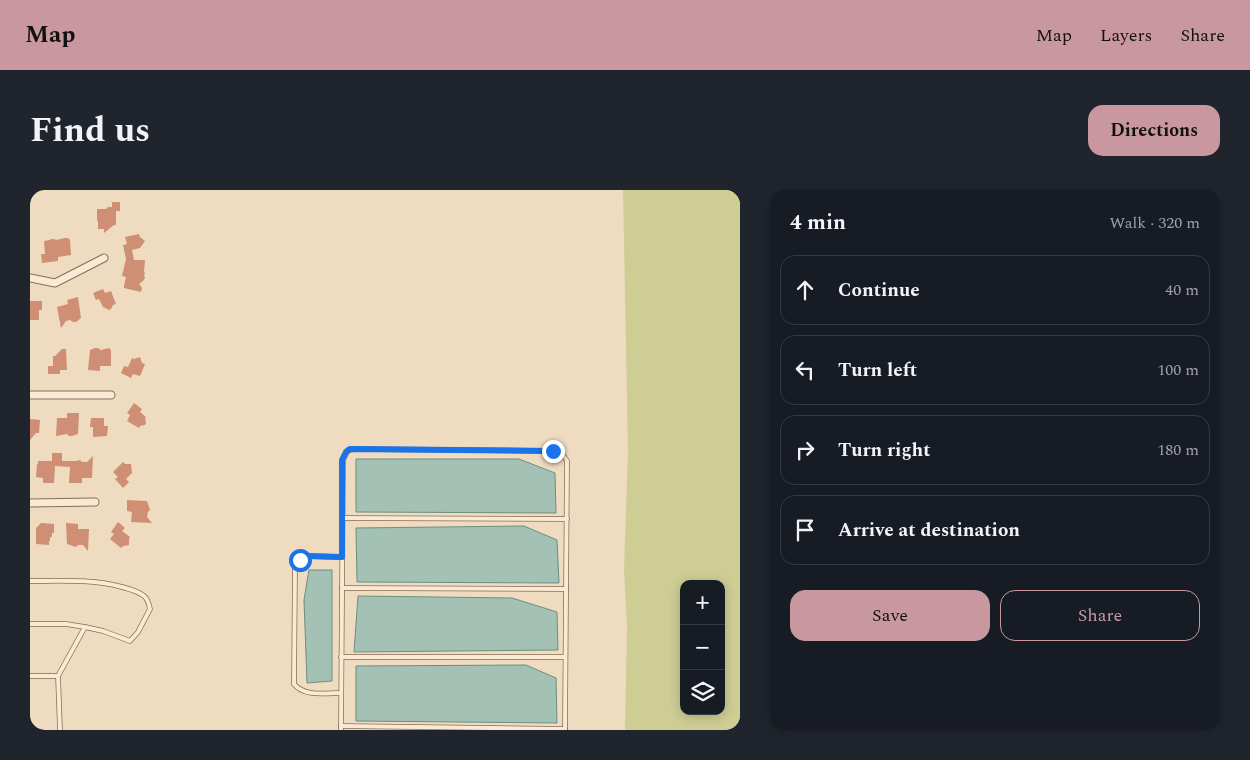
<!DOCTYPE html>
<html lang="en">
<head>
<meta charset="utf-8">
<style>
  :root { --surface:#171b24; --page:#20242c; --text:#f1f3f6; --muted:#9ea1a6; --line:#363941; --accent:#c9979f }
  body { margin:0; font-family:Spectral,serif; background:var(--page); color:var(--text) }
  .controls { position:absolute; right:15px; bottom:15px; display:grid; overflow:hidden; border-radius:10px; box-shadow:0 2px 12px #0003 }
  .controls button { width:45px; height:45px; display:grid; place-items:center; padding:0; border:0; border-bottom:1px solid var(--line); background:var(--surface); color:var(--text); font:25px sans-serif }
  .stop { position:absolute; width:15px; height:15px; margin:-11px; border:4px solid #1a73e8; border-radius:50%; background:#fff }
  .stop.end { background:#1a73e8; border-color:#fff; box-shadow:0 1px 5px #0008 }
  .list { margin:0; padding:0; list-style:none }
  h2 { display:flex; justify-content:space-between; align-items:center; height:65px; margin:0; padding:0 20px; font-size:21px }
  h2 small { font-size:16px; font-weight:400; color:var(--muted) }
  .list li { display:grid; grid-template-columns:32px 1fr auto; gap:15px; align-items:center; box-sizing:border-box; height:70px; margin:0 10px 10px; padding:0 10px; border:1px solid var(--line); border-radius:15px }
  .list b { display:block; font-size:19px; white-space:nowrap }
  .list em { font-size:16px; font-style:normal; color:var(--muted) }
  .actions { display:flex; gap:10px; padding:15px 20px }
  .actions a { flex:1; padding:11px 0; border:1px solid var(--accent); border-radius:15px; text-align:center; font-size:18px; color:var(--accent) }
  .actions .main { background:var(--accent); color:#111 }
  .icon { flex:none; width:28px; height:28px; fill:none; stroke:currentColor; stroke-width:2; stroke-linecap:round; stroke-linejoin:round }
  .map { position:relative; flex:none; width:710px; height:540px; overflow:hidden; border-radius:15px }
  header { display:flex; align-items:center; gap:30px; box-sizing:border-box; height:70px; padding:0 25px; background:var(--accent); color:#111 }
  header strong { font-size:24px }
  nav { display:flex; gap:28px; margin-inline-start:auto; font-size:18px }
  .intro { display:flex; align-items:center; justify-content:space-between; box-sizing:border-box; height:120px; padding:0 30px }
  h1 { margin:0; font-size:35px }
  .button { padding:12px 22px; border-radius:15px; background:var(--accent); color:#111; font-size:18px; font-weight:700 }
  main { display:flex; gap:30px; padding:0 30px }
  aside { flex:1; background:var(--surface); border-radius:15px; box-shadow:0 2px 12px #0003 }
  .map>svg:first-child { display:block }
  .green { fill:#cdcd94; fill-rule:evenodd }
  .water { fill:#a3c1b5; stroke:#6a8f81 }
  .building { fill:#ce8f74 }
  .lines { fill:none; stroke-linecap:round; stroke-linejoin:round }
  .service-casing { stroke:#896c57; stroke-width:5.5 }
  .minor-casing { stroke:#896c57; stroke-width:9 }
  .service { stroke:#faead3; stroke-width:4 }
  .minor { stroke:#faead3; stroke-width:7 }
  .route { stroke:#1a73e8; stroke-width:6 }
</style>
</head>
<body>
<header>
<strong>Map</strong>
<nav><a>Map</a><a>Layers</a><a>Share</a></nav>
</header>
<div class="intro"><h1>Find us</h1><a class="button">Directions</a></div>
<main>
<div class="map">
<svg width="710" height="540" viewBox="0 0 710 540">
  <rect width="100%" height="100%" fill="#efdbc0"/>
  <path class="green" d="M593,0H710V540H595L597,435L594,381L598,261ZM654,394H691V521H654Z"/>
  <g class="water">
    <polygon points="326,269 489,269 525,283 526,323 326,322"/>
    <polygon points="494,336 527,350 529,393 327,392 326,338"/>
    <polygon points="279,380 302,380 302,491 277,493 274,410"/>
    <polygon points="328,406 482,408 527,422 528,460 324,462"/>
    <polygon points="496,475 526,488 527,533 326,531 326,476"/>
  </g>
  <g class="building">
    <polygon points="82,12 90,12 90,21 86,21 86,35 84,35 74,43 74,39 68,39 68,31 67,31 67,19 76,19 78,17 82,17"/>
    <polygon points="109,44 110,47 115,51 110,58 102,60 104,70 115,70 114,82 115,83 114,86 115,87 114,90 109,94 112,98 111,102 94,98 94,96 96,87 92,86 96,69 93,55 97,54 95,47"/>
    <polygon points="35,48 38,48 40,50 41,65 28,67 28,71 12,73 11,64 15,64 14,51 20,50 21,49 24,49 26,50"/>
    <polygon points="73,99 75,103 81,101 86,114 83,115 81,119 79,120 73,117 69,109 66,110 63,103"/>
    <polygon points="48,107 51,128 46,132 43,132 40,130 36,131 31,138 27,117 38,114 37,110"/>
    <polygon points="0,111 12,111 12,120 9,120 9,130 0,130"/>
    <polygon points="65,158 68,158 71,160 79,158 81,160 81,176 70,176 70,181 58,180 60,160"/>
    <polygon points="32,159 36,159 37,180 30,180 30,184 18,184 18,176 23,176 23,166 25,166"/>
    <polygon points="110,167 112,173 115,174 110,186 103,184 101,188 91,183 94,176 98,177 102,168 104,169"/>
    <polygon points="104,213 112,219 110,222 116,227 115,228 116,233 115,235 110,236 109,238 97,231 100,225 97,223"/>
    <polygon points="37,223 49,223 48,244 42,246 39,246 37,244 26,246 27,228 37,228"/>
    <polygon points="61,228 74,228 74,236 78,236 77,246 63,247 63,237 60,237"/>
    <polygon points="0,229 10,230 9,243 6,243 0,250"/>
    <polygon points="22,263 32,263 32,271 46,271 50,270 52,272 57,272 63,266 62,288 52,288 52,293 39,293 40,277 25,276 24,293 13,293 13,288 6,287 7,274 8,274 8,271 22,271"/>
    <polygon points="93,272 95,274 101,274 102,283 96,289 99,292 93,298 85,289 88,287 83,282"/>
    <polygon points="97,310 117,311 120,320 118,322 117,327 122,333 101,332 102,322 97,321"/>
    <polygon points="88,332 95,338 92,341 100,347 99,349 99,355 93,356 91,358 80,349 84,344 81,342"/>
    <polygon points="11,333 24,334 24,343 22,343 22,347 20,347 20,351 19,351 19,355 6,354 6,338"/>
    <polygon points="36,333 48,334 48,339 59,339 58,361 53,355 48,355 46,357 37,354"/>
  </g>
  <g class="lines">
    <defs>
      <g id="service">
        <polyline points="312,328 537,329"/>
        <path d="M0,391C31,391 62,389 92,397C99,399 108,401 114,406C118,409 119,414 120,419L108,442L100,451L73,441L55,437"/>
        <polyline points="312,398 536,399"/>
        <polyline points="0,434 36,434 55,437 28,486"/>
        <polyline points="311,467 535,467"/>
        <polyline points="0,486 28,486 30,540"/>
        <path d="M311,503C296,503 274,507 264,494L265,377L269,370L275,366L312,367"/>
        <polyline points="311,536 535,539"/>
        <path d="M311,540L313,270L318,260L326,259L523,261C529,262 534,265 537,271L535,540"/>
      </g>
      <g id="minor">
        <polyline points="0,88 25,93 74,68"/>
        <polyline points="0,205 81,205"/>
        <polyline points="0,313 65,312"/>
      </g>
    </defs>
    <use href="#service" class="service-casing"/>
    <use href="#minor" class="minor-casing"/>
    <use href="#service" class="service"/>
    <use href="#minor" class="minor"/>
  </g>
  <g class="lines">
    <polyline class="route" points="270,370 275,366 312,367 312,270 316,262 320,259 523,261"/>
  </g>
</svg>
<div class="controls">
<button>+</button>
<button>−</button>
<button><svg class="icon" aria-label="layers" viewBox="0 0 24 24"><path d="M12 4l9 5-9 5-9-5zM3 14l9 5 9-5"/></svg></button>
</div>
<div class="stop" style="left:270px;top:370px"></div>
<div class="stop end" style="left:523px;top:261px"></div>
</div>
<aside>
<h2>4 min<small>Walk · 320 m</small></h2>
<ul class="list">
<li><svg class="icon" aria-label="ahead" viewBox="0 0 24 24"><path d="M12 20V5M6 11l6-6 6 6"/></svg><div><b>Continue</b></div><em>40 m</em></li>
<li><svg class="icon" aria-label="left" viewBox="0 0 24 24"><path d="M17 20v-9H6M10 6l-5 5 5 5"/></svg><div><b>Turn left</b></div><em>100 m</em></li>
<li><svg class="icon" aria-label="right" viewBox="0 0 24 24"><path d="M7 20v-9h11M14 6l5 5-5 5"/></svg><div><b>Turn right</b></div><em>180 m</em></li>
<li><svg class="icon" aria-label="arrive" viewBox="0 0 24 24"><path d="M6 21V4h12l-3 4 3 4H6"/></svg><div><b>Arrive at destination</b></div></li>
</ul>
<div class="actions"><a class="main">Save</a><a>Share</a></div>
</aside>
</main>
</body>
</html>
